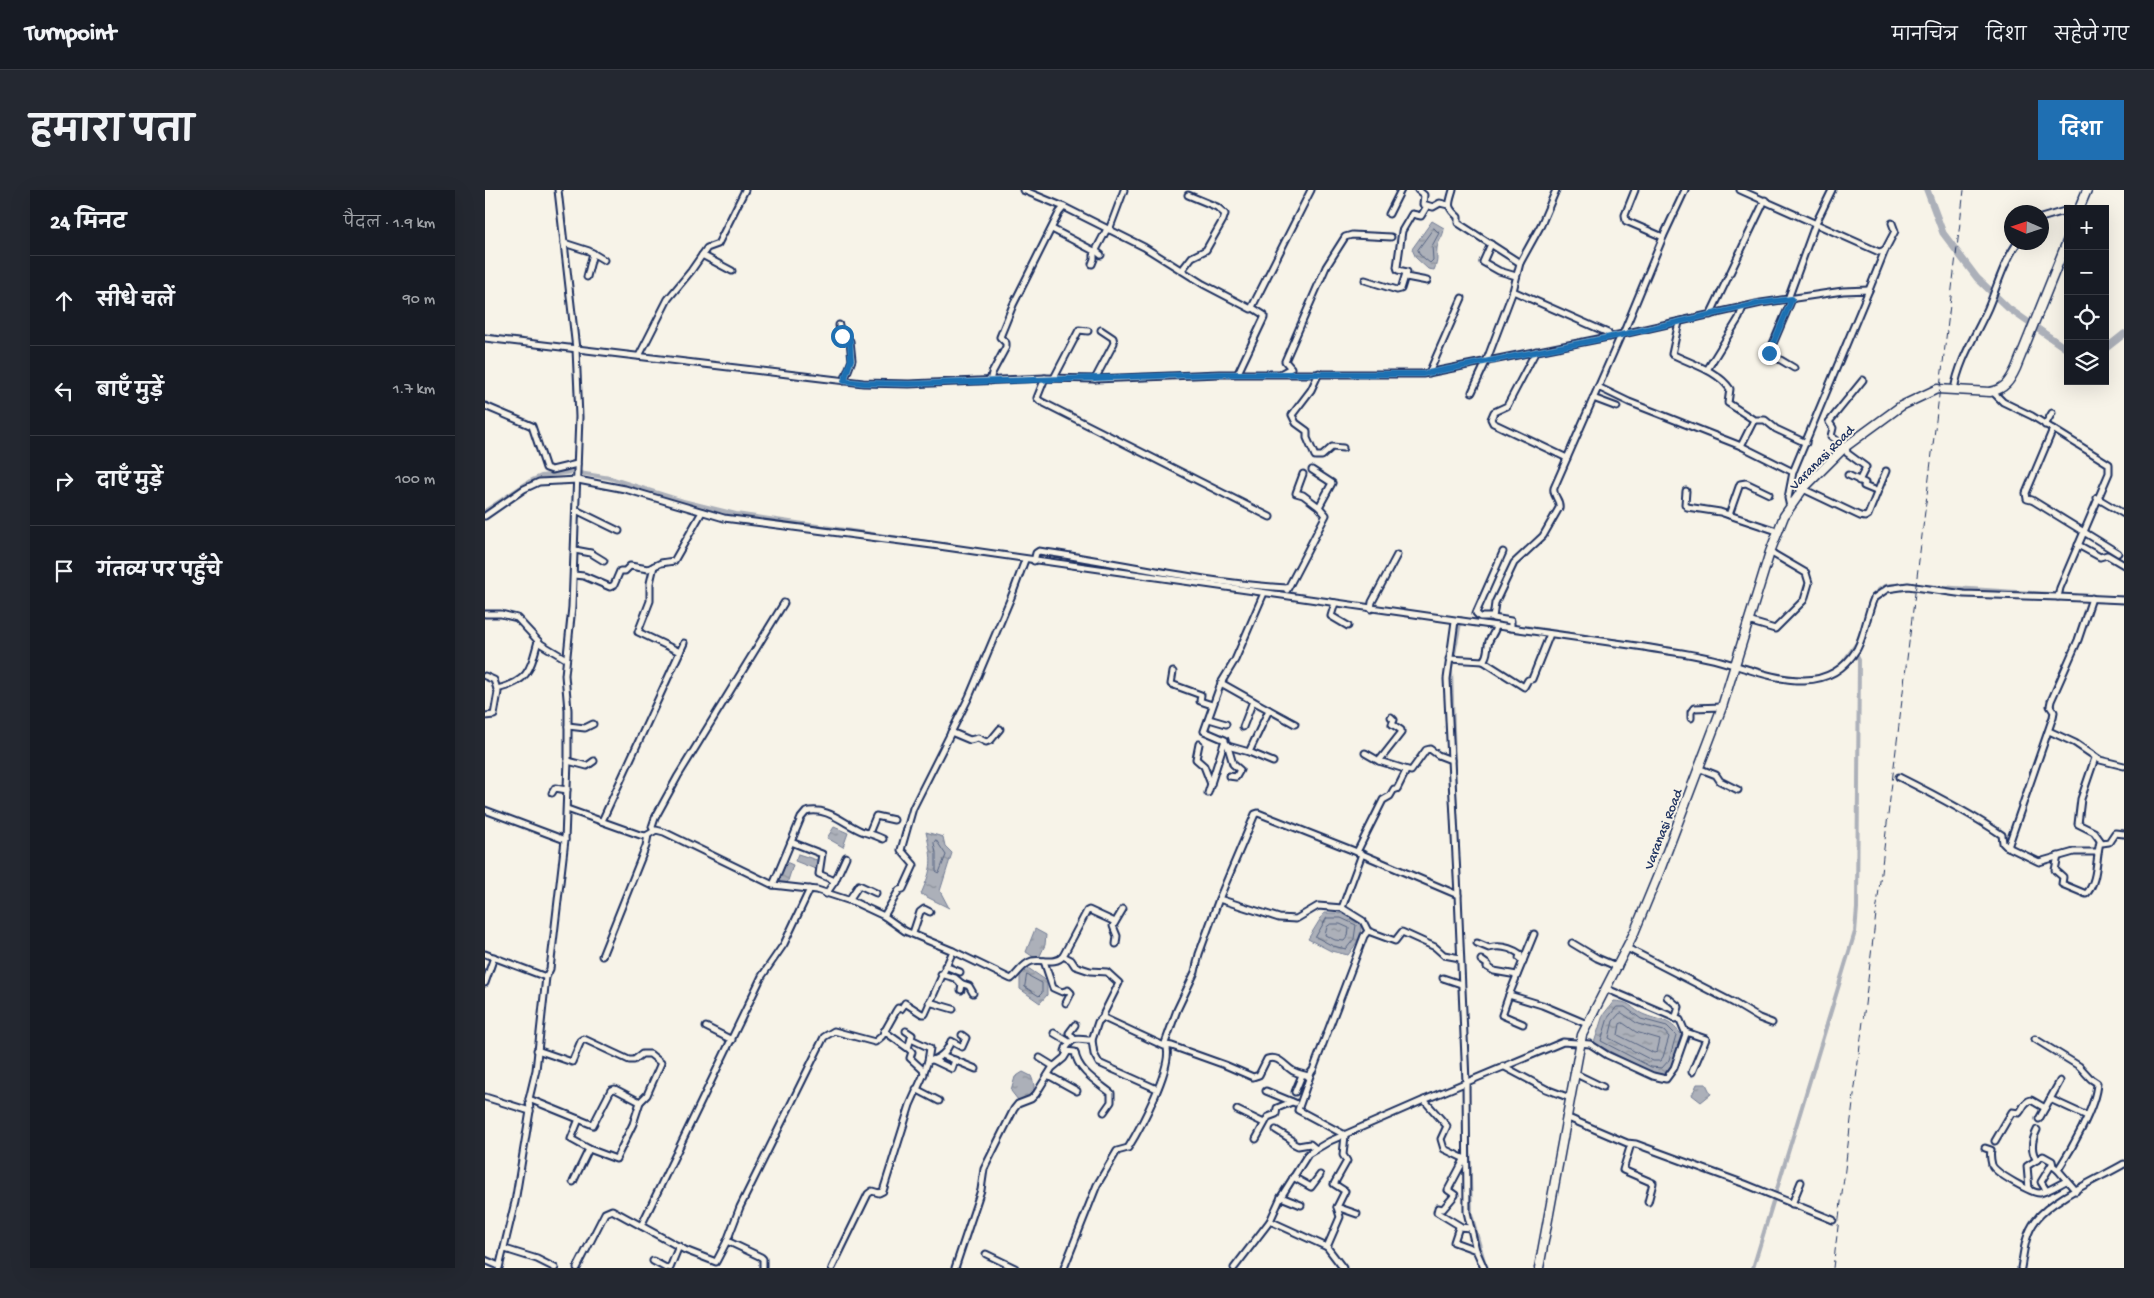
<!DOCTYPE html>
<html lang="hi">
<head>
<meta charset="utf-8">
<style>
  :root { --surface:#171b24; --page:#242831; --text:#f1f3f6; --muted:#9ea1a6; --line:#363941; --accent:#1f6fb2 }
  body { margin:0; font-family:"Gochi Hand","Playpen Sans Deva",sans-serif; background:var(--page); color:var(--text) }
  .controls { position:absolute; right:15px; top:15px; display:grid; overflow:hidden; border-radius:0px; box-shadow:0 5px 20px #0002 }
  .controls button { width:45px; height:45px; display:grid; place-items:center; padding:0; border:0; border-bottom:1px solid var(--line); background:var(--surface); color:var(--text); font:25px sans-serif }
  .compass { position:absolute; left:1519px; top:15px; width:45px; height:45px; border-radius:50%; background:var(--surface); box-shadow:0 5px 20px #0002; rotate:273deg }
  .stop { position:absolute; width:15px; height:15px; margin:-11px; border:4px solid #1f6fb2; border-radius:50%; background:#fff }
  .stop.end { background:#1f6fb2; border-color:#fff; box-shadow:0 1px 5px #0008 }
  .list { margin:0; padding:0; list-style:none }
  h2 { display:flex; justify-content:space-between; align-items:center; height:65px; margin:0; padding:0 20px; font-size:21px }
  h2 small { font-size:16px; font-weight:400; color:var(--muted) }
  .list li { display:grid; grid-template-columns:32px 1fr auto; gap:15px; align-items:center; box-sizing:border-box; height:90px; padding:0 20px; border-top:1px solid var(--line) }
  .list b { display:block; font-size:19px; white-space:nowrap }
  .list em { font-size:16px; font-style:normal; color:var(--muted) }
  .icon { flex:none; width:28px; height:28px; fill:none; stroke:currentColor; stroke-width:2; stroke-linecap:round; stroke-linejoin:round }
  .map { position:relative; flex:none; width:1639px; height:1078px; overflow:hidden; border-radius:0px }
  header { display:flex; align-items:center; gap:30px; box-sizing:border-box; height:70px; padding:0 25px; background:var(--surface); border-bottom:1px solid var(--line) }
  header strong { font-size:24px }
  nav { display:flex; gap:28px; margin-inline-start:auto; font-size:18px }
  .intro { display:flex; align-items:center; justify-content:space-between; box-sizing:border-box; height:120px; padding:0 30px }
  h1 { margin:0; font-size:35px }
  .button { padding:12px 22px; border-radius:0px; background:var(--accent); color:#fff; font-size:18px; font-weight:700 }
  main { display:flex; gap:30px; padding:0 30px }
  aside { flex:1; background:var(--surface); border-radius:0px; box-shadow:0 5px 20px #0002 }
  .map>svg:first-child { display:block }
  .water { fill:url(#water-ripples); stroke:#727c95 }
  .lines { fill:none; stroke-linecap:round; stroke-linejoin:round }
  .shore { stroke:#556382; stroke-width:1 }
  .canal { stroke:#acb0b9; stroke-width:4 }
  .river { stroke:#acb0b9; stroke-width:7 }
  .minor-casing { stroke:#1b2f5e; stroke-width:9 }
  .highway-casing { stroke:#1b2f5e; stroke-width:11 }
  .minor { stroke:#f7f3e8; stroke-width:5 }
  .highway { stroke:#f7f3e8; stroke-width:8 }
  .rail { stroke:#1b2f5e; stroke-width:1; stroke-dasharray:8 4; stroke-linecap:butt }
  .route { stroke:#1f6fb2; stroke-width:6 }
  .labels { text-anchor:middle; stroke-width:4; stroke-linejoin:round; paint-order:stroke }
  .street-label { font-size:14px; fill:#1b2f5e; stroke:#f7f3e8 }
</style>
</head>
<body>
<header>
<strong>Turnpoint</strong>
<nav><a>मानचित्र</a><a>दिशा</a><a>सहेजे गए</a></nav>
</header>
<div class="intro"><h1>हमारा पता</h1><a class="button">दिशा</a></div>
<main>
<aside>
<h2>24 मिनट<small>पैदल · 1.9 km</small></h2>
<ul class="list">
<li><svg class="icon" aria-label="ahead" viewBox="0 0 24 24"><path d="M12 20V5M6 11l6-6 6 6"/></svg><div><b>सीधे चलें</b></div><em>90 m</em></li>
<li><svg class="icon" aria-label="left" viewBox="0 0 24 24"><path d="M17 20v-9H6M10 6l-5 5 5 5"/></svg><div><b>बाएँ मुड़ें</b></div><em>1.7 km</em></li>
<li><svg class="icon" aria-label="right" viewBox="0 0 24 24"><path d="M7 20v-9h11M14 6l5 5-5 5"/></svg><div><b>दाएँ मुड़ें</b></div><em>100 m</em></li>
<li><svg class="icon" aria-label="arrive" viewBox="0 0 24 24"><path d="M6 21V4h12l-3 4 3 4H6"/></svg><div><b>गंतव्य पर पहुँचे</b></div></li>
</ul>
</aside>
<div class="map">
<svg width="1639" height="1078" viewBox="0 0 1639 1078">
  <defs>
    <pattern id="water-ripples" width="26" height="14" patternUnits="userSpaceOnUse" patternTransform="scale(1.25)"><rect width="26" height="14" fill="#acb0b9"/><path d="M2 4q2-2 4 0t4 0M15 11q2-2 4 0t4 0" fill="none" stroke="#8b909a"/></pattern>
  </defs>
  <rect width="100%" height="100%" fill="#f7f3e8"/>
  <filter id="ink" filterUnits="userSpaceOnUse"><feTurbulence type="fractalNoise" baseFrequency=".02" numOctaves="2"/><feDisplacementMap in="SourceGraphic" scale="10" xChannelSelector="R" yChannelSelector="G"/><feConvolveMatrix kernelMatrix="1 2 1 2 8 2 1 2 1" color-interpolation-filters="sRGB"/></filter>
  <g filter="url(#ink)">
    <g class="water">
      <path d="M947,31L959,38C959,46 953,51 952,58C951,68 954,69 949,80L943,79L931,68L927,59Z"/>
      <polygon points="349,637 363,643 358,657 342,648"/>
      <path d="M441,642L458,647L460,656L467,663L455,701L464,718L436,704C448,676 448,672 441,642Z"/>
      <polygon points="313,664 335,671 333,680 310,671"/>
      <polygon points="299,671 308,675 301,697 290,694"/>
      <path d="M839,723H857L875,730C879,744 871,754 863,765L846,761L823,749Z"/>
      <polygon points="550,739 561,745 560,755 553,770 541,762"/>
      <polygon points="543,778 562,791 562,805 555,813 535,799 535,784"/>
      <path d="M1129,811C1148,812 1145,819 1160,825C1180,833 1181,827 1197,845L1188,873L1178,885L1165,882L1109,853L1118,825Z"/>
      <path d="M538,882L546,886C551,897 550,901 542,910H533L526,901L530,887Z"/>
      <polygon points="1212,894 1221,894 1226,904 1216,912 1207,905"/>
    </g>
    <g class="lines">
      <g class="shore">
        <polygon points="949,38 954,43 947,56 948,70 945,73 935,65 933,60"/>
        <polygon points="451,650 461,665 454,683 451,681 451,663 449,653"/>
        <polygon points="842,728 856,728 871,735 869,749 861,759 848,756 831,747"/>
        <polygon points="846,734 855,734 864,738 863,746 859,751 850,750 840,745 842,737"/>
        <polygon points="542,785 557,793 557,803 554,806 540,797"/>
        <polygon points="1132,817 1140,817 1156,829 1182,836 1191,845 1184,870 1177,878 1166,877 1116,851 1123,828"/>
        <polygon points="1137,823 1153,834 1179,841 1184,847 1178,867 1175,871 1168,871 1124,848 1128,831 1134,824"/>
        <polygon points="1138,833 1151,842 1175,849 1172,862 1169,863 1133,845 1135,834"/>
      </g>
      <g class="canal">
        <polyline points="0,321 45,291 56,286 88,282 125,288 198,311 251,324 449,353"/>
        <polyline points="1439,396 1594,406"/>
        <path d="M1387,410C1393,394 1405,394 1420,395"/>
        <polyline points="1040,437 1194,460"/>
        <polyline points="1359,471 1372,453 1379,433"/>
        <polyline points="1260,476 1286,484"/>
        <polyline points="970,598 966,479 976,428"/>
        <polyline points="970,602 972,640"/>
        <polyline points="982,854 983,887"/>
        <polyline points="984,952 986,1024 1000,1075"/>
        <polyline points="1268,1078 1370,742 1372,718 1374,470 1368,459"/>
      </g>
      <g class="river">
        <polyline points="1442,0 1458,43 1492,88 1523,118 1583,160"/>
        <polyline points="1620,159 1639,144"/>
      </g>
      <defs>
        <g id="minor">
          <polyline points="538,0 579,17"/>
          <polyline points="933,0 939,5 938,14 948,17 955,13 963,15"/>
          <path d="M968,0C964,15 961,16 973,27V33L1035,73"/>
          <polyline points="1150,0 1140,25 1141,31 1178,47"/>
          <polyline points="1255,0 1394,62 1400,60 1384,100"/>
          <polyline points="904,24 916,0"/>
          <polyline points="1556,28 1583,20"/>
          <polyline points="567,39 609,61 609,69 607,74"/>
          <polyline points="624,40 639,0"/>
          <polyline points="79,53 104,61 119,70"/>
          <polyline points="1006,54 998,72 1014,81 1031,86"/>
          <polyline points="1400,60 1410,41 1407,33"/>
          <polyline points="217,65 247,81"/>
          <polyline points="616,65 611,61 612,58 622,39"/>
          <polyline points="697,80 707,67 721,60 738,30 740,24 732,17 703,5"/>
          <polyline points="102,87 108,63"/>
          <polyline points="880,90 912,100 916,99 921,83"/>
          <polyline points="942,91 921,87 922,82 913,80 912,77 917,41 927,24 936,26 942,16"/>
          <polyline points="1028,101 1123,143 1125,147"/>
          <polyline points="1303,109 1330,35 1347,0"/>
          <polyline points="1307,109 1284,163 1309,178"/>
          <polyline points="1225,125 1280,10"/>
          <path d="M1194,132L1187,164C1206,174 1232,180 1245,199L1243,213L1269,230L1256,256"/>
          <polyline points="354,135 355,144 365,151 367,170 359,191"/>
          <polyline points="1138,144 1178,47 1200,0"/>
          <polyline points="0,148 378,193 424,194 560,188 610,189 734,184 938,184 1138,144 1276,113 1358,101 1384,100 1308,282 1303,308 1305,317"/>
          <polyline points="1051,161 1022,216 1009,222 1006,229 1008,233 1082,268"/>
          <polyline points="154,166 183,109 206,81 222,58 233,54 260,0"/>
          <polyline points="1222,180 1254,128 1258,117"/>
          <polyline points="753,183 779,128 779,125 768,118"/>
          <polyline points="797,183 806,178 800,171 841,77 860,47 867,45 906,47"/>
          <polyline points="834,183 826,200 807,225 811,233 822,241 822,248 830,266 837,266 847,257 858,258"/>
          <polyline points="944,183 977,108"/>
          <polyline points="560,188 552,208 555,211 785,327"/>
          <polyline points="569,188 594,140 603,141"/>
          <polyline points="610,189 629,153 628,148 616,140"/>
          <polyline points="505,191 507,183 521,157 521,153 515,147 528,115 574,23 579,17 659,57 718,94 766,119 826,0"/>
          <polyline points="1113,197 1144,212 1256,256 1308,282"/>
          <path d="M1469,200C1474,170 1491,145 1503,118C1512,97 1519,71 1533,52"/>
          <polyline points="987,202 1001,172 1028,101 1035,73 1056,35 1071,0"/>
          <polyline points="1508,202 1518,212 1547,226 1624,274 1624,283 1575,398 1573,407 1639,410"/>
          <polyline points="1108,208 1132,217"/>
          <polyline points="0,216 47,236 61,278 67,280 92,274"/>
          <polyline points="1269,230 1280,230 1291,239 1321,253"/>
          <polyline points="1560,235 1567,223"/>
          <polyline points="1361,256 1362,263 1381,277 1374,291"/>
          <polyline points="1360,257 1346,246 1348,238 1344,232 1378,190"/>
          <polyline points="818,284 811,303 818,305 834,317"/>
          <polyline points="1363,285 1380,293 1379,296 1391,301"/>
          <polyline points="1318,299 1375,326 1380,327 1383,325 1401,281"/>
          <polyline points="1201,301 1200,314 1202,317 1235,322 1292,341"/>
          <polyline points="1612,308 1639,324"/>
          <polyline points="1546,310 1542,309 1541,303 1568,239"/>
          <polyline points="1547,310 1633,363"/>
          <polyline points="91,320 134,341"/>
          <polyline points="1244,325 1255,294 1261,293 1284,304"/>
          <path d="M0,326L39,299L54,292L93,290L140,299L239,328L447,355L1159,457C1180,461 1202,463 1223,468C1271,478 1337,517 1372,459C1380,444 1382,424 1389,408L1402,399L1423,396L1479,404L1573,407"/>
          <polyline points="1593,355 1615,367 1622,365 1639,375"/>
          <polyline points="90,360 106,363 119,371"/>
          <path d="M549,371L551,363L554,361C637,373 718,393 802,398"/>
          <polyline points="169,376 165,393 165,411 153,442 195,462"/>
          <polyline points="89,385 99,386 125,397 129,395 135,381 140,381 145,376 163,379 176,373 189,371 217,322"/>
          <polyline points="802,400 841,325 834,317 847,293 827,280"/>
          <polyline points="850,413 846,426 863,436"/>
          <polyline points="886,419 887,412 912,365"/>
          <polyline points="0,424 16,424 32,428 56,454 81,469"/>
          <polyline points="1007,427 995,427 991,423 1018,362"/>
          <polyline points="1263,431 1290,439 1319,410 1324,393 1321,383 1285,362"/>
          <path d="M1026,438V431L1008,428L1010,413L1029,373L1058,346L1074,318C1076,310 1067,306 1069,298L1136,145"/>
          <path d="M964,469L998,471C1004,464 1001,460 1004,451C1006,446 1010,443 1011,436"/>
          <polyline points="998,471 1039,497 1043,490 1047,489 1065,444"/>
          <polyline points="688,482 686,494 716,505 715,511 727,515"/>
          <polyline points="0,486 9,490 13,502 9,525 0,526"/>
          <polyline points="736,493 768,511 758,537"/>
          <path d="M12,499C44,491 45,480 53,451"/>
          <polyline points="768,511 810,534"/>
          <polyline points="1206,528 1206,522 1209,518 1237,517"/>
          <polyline points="724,529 741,534"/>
          <polyline points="83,536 100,538 108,534"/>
          <polyline points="1564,541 1590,553 1615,570 1639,576"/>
          <polyline points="466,542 485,550 493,548 501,552 506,550 515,539"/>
          <polyline points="740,552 743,556 764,562 788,572"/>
          <polyline points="714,554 711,569 719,576 726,594"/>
          <polyline points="743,557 748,574 755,580 751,587 744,586"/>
          <polyline points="764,562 784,520"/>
          <polyline points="880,563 894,571 926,581 941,560 945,559 953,565 966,570 973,705"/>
          <polyline points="1610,568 1596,609 1593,634 1609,642 1617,653 1624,652 1630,643 1639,644"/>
          <polyline points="966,570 962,489 970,431"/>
          <polyline points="83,571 102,576 109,571"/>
          <polyline points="894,571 916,543 916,540 907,534 909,530 906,527"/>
          <polyline points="1213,578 1231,585 1235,591 1253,600"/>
          <path d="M1414,587C1450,605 1485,623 1517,645L1518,653L1521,656L1554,672L1589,662H1613"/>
          <polyline points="67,603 70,598 82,600"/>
          <polyline points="723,603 740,550 719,541 736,493 750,470 779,403"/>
          <path d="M82,619L155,645L161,646L171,640L179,642L288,695L332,700L369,712L399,726L420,741L468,761L526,789C533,784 537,774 547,771C557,769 571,775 578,766"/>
          <polyline points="0,620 80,650"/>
          <polyline points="117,631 199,453"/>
          <polyline points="169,641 167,637 170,628 193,586 299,413"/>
          <polyline points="384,643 391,626 409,630"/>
          <polyline points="306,652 337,664 334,684 350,691"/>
          <polyline points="1523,657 1568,527 1569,522 1565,516 1566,511 1593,450 1607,408"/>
          <polyline points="872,662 898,610 905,606 909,599 912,599 921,581"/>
          <polyline points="877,664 857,718 878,731 883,741"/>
          <path d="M1573,666L1570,680L1578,687L1577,694L1601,704C1613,693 1611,667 1615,652"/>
          <path d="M288,695L316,628L321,622C343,616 360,635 379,642C386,644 392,646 398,649"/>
          <polyline points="341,704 350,691 361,667"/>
          <polyline points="734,709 794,728 811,729 833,716 857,718"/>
          <polyline points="364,710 374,695 391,703"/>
          <polyline points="399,726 414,700 418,699 429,675 416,660 428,618 484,507 527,405 540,370"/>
          <polyline points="630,732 604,720 602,721 578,766 586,770 590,776 605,781 622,782 634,793 619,823 618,827 621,829 679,856 692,820 710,782 714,764 734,709 770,624 773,623 872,662 973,705 981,892 982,1022 991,1060 999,1078"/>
          <polyline points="428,743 435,722 439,719 445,722"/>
          <polyline points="1049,744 1024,805 1057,815 1102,834"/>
          <path d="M992,753L1004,758C1015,755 1026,758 1035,764L1034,768L1038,771"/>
          <polyline points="1087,753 1112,768 1133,777"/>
          <polyline points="631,754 632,746 628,736 638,719"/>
          <polyline points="1142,758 1249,813 1274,828 1287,833"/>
          <polyline points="0,764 61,787"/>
          <polyline points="117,766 161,656 163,645"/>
          <polyline points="996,770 1003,775 1002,777 1009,781 1032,785"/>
          <polyline points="559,771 568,798 577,802 583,800 586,803 581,813"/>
          <polyline points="460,776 475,782"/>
          <polyline points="456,784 470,788 477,794 476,800"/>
          <polyline points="958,788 976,794"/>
          <polyline points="0,793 9,767"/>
          <polyline points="475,793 484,796 488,803"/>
          <polyline points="1024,805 1017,825 1038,834"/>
          <polyline points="1182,807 1194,817 1190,829"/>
          <polyline points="444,812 468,819"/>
          <polyline points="221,837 247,850"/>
          <polyline points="421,841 427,845 423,858"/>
          <polyline points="1201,842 1221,849 1207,882"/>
          <polyline points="569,843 584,852"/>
          <polyline points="426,849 445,858 443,871"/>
          <polyline points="589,849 584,843 590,835"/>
          <path d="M1550,849L1594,876L1606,889L1612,893C1611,917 1586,960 1573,980L1591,1001"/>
          <polyline points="607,850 609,864 614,873 672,899"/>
          <path d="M580,861L590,862C592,880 612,892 626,903V912L619,922"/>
          <polyline points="457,865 491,879"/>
          <polyline points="555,868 568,876"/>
          <polyline points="448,870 467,879 470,870"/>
          <polyline points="1018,876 1061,899 1085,908"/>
          <path d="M439,882L443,871C455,869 462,862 466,851L477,857L481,848L477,845"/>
          <polyline points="826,883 813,920 860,945 858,965 862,971 849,994 860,1001 852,1017 855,1027 842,1057"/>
          <polyline points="1089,883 1118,897"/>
          <polyline points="563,885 592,901"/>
          <polyline points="431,899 454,911"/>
          <polyline points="781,901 810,913"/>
          <polyline points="810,902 817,885"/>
          <polyline points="0,907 45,921"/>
          <polyline points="44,909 108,935 126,900 130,899 155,912 162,905 176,873 165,864 157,864 149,870 144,870 99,849 96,851 87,872 52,860"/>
          <polyline points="1565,909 1602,926"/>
          <polyline points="939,910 962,936 956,949 959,959 980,969"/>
          <polyline points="752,920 779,933"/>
          <polyline points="1081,927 1142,953 1151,954 1260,994 1348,1030"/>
          <polyline points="1554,929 1575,891"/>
          <polyline points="791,940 807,950 807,953 813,956 825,954 831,959"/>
          <polyline points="771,949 783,927 791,924 792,918 807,912"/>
          <path d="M1510,951L1527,922L1534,923C1539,918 1538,912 1546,910L1560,918"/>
          <polyline points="1146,954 1138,980 1168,993 1163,1012"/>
          <path d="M1500,958L1506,960C1505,964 1506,971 1507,975C1510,983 1548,1004 1555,1003C1564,1001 1573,995 1581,991"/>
          <polyline points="104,959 131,969 148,934 155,912"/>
          <path d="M1552,970C1545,961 1547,950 1552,940"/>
          <polyline points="808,987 826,997 835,985"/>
          <polyline points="88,992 104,959 86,949 94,929"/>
          <polyline points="1544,999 1542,976 1558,966 1567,971 1568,976 1573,980"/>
          <polyline points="1561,1000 1556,992 1567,974"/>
          <polyline points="796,1007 816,1015"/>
          <polyline points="1307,1014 1316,992"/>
          <polyline points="852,1017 872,1024"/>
          <polyline points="785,1031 842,1057 858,1078"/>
          <polyline points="156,1036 277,786 299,754 325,699"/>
          <polyline points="975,1036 952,1022 953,1018 958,1019 970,1005 963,1000 980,968"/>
          <polyline points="986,1038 974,1037 969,1052 991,1060"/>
          <polyline points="242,1051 276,1067 278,1069 278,1078"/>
          <polyline points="20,1059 52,1069 70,1078"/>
          <polyline points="501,1064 530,1078"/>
          <polyline points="0,1070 14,1076"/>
          <polyline points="168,1071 181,1078"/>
          <polyline points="14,1078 30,1012 45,921 44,909 51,880 61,787 65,779 80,650 83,571 83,520 80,485 87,417 94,227 91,159 73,0"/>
          <polyline points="92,1078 120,1023 127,1020 200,1060 231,1072 242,1051 255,1017 339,847 349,841 390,852 397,846 411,821 413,818 416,819 420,813 437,824 440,824 468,761"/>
          <polyline points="185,1078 194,1056"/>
          <polyline points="347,1078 383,1004 387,1001 394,1003 398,1001 425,915 439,884 438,880 425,868 427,862 424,859 399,841"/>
          <path d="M470,1078L496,1000L499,979L529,919L533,914L546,909L551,904L567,878L579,868L582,863L581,858C590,845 592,850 607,850L613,832L618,827"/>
          <path d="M579,1078L612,995L632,961L643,958C654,940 690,874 681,855L687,856L740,875L768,887L774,885L782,869C794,865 799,876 808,881C814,884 817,884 823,886L828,880L879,746L883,741L910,751L917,742L950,757L959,765L975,768"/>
          <polyline points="749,1078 785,1031 796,1007 823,964 845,951 939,910 1078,852 1105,854 1122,865 1168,886 1181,889 1189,878 1201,844 1195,830 1122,799"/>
          <path d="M1536,1078C1539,1061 1540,1044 1551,1030C1566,1009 1615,988 1639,974"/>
        </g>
        <g id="highway">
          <polyline points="1594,19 1602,0"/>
          <path d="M1054,1078L1097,845L1149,743L1175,680L1237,517L1285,362L1299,326L1318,299L1360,257L1416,216L1452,199L1505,202C1520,199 1525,191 1531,178L1583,49"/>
        </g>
      </defs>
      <use href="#minor" class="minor-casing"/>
      <use href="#highway" class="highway-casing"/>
      <use href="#minor" class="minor"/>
      <use href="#highway" class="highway"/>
      <polyline class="rail" points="1348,1078 1479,0"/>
    </g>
  </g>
  <g class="lines" filter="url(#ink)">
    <polyline class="route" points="357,146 365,151 366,170 359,191 378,193 424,194 734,184 938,184 1136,145 1276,113 1307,109 1284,163"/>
  </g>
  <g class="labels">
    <g class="street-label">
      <text transform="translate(1336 267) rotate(-45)" y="5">Varanasi Road</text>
      <text transform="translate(1177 639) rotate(-69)" y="5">Varanasi Road</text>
    </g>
  </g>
</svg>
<div class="controls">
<button>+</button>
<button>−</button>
<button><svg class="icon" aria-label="locate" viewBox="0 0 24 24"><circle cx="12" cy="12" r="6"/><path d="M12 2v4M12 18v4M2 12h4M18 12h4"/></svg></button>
<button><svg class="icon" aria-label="layers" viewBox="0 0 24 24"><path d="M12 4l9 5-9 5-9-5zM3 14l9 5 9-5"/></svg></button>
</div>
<svg class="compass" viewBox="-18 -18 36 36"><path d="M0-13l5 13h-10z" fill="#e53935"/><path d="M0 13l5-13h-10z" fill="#9ea1a6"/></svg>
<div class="stop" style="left:357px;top:146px"></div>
<div class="stop end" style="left:1284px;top:163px"></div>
</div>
</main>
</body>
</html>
